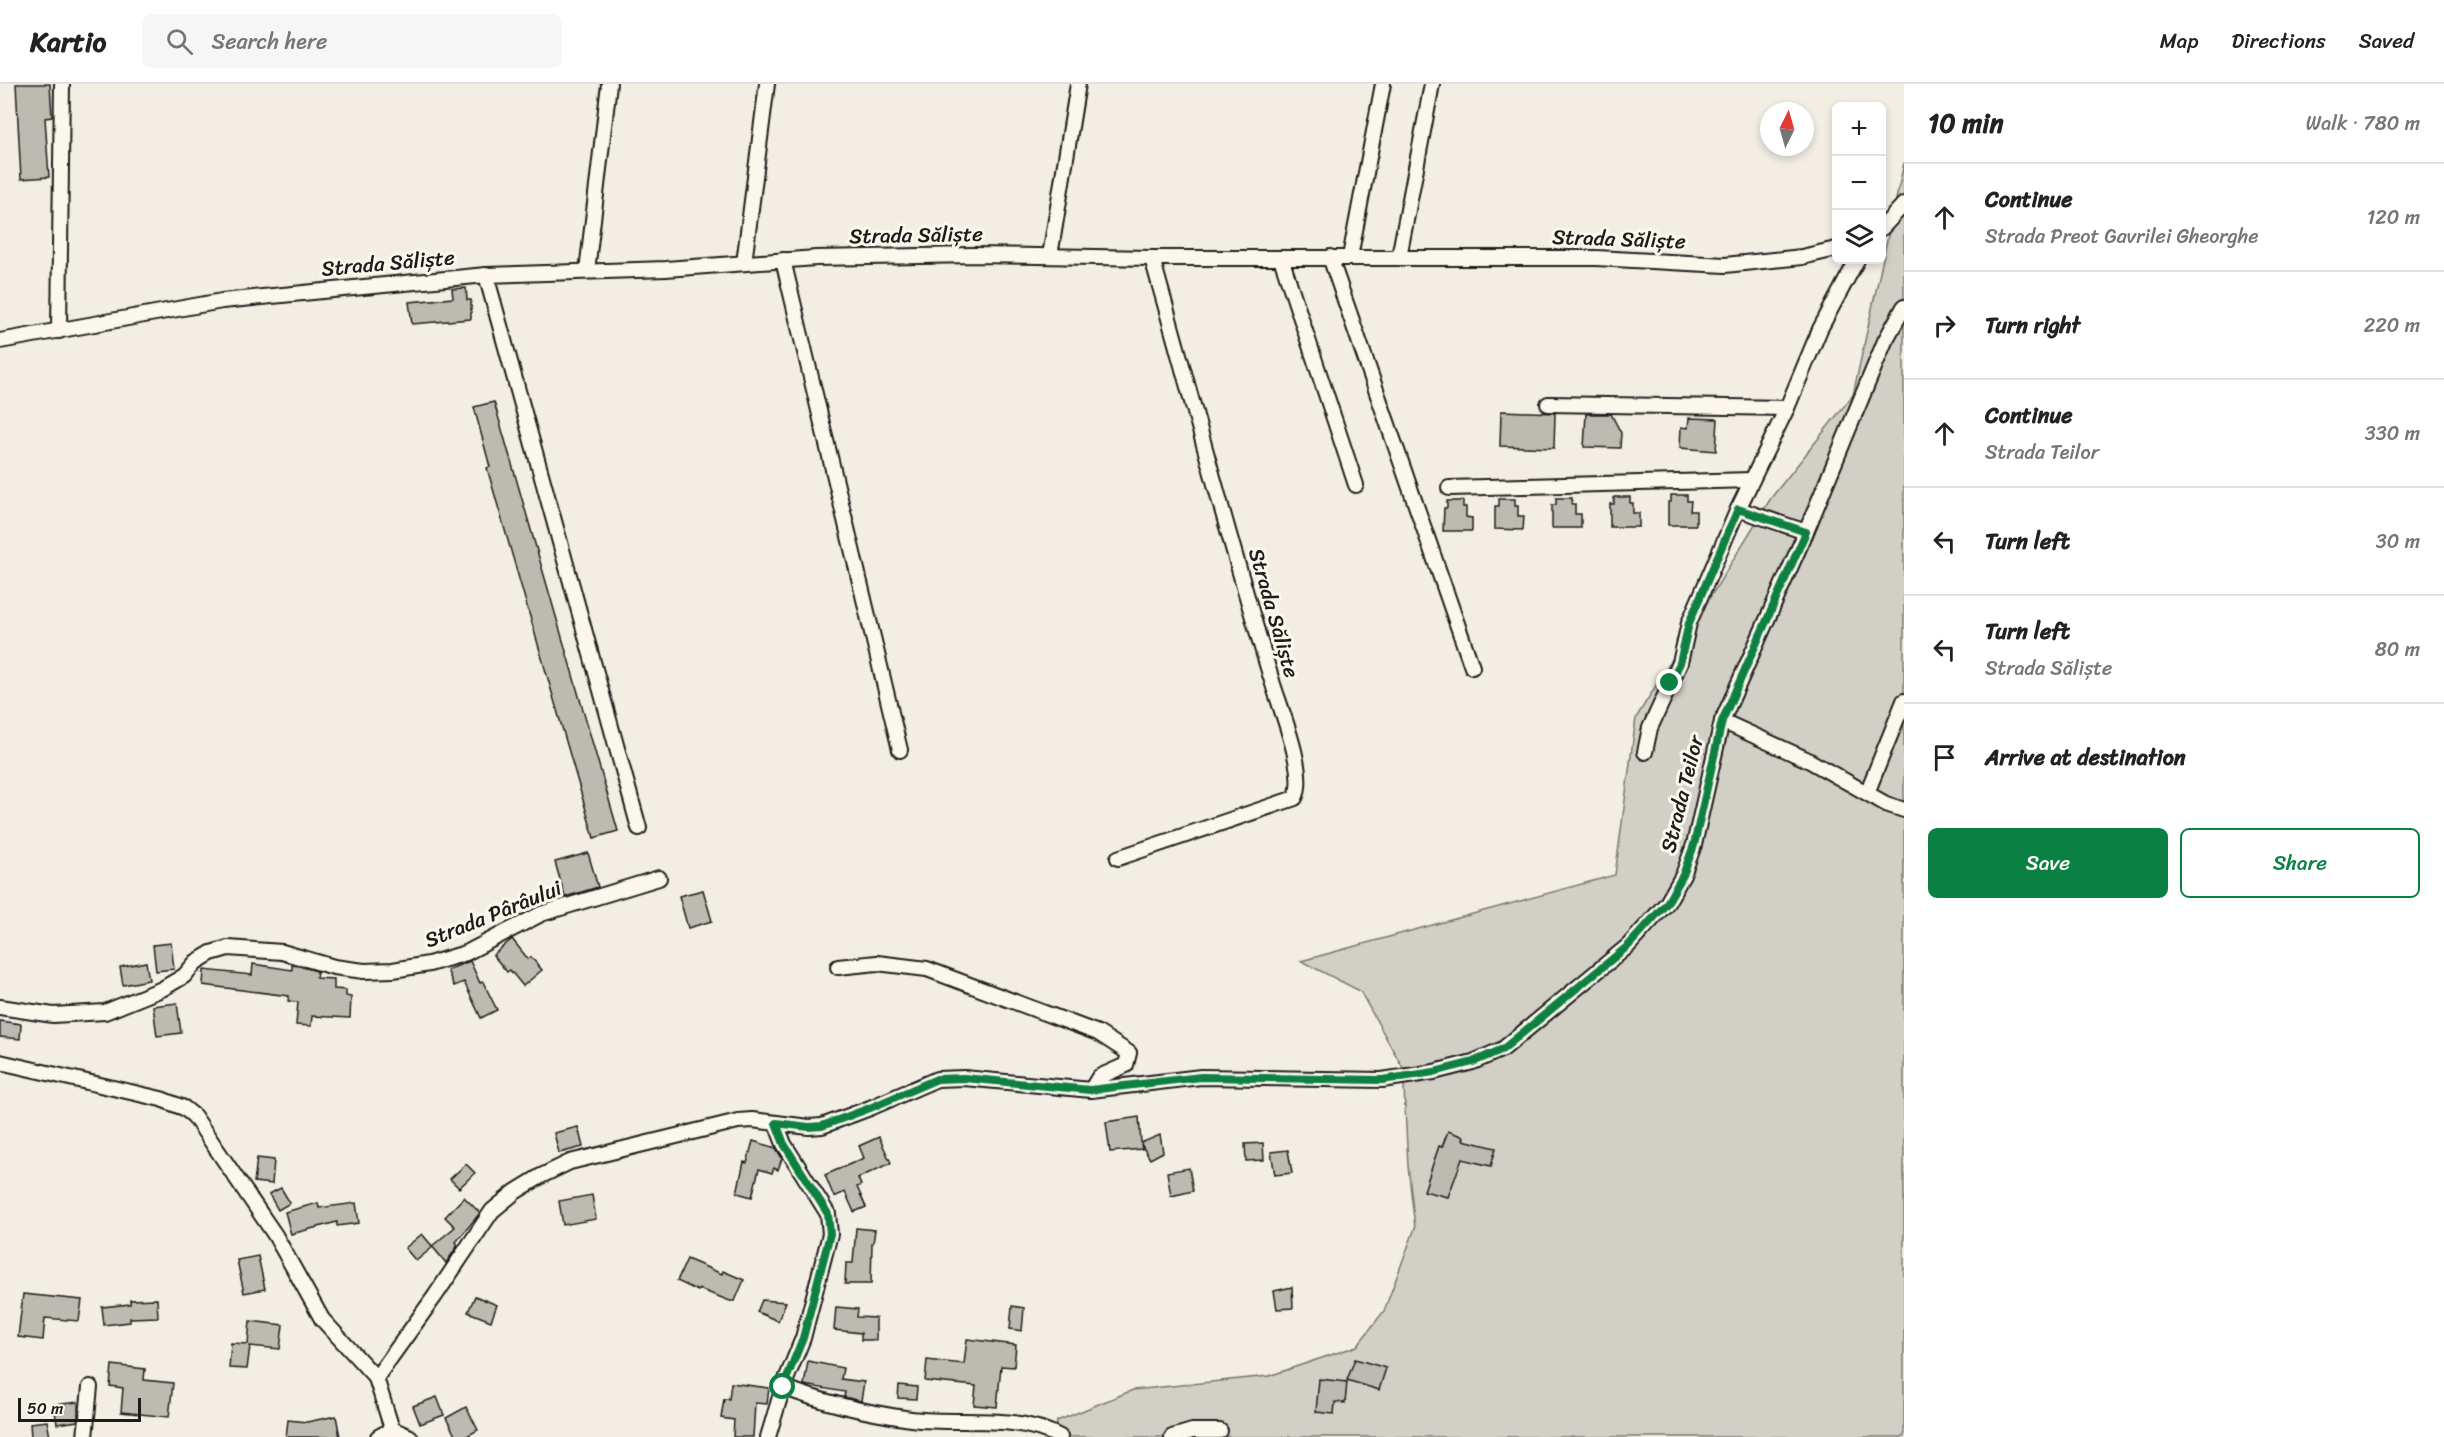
<!DOCTYPE html>
<html lang="en">
<head>
<meta charset="utf-8">
<style>
  :root { --surface:#fff; --page:#f6f6f6; --text:#222; --muted:#767676; --line:#e0e0e0; --accent:#0b8043 }
  body { margin:0; font-family:Sriracha,sans-serif; background:var(--page); color:var(--text) }
  .controls { position:absolute; right:18px; top:18px; display:grid; overflow:hidden; border-radius:9px; box-shadow:0 3px 9px #0003 }
  .controls button { width:54px; height:54px; display:grid; place-items:center; padding:0; border:0; border-bottom:2px solid var(--line); background:var(--surface); color:var(--text); font:30px sans-serif }
  .compass { position:absolute; left:1760px; top:18px; width:54px; height:54px; border-radius:50%; background:var(--surface); box-shadow:0 3px 9px #0003; rotate:5deg }
  .scale { position:absolute; left:18px; bottom:15px; width:123px; box-sizing:border-box; padding-left:6px; border:3px solid #1c1c1c; border-top:0; font-size:16px; line-height:21px; white-space:nowrap; color:#1c1c1c; -webkit-text-stroke:4px #fbf7ec; paint-order:stroke }
  .stop { position:absolute; width:18px; height:18px; margin:-14px; border:4px solid #0b8043; border-radius:50%; background:#fff }
  .stop.end { background:#0b8043; border-color:#fff; box-shadow:0 2px 6px #0008 }
  .list { margin:0; padding:0; list-style:none }
  h2 { display:flex; justify-content:space-between; align-items:center; height:78px; margin:0; padding:0 24px; font-size:26px }
  h2 small { font-size:20px; font-weight:400; color:var(--muted) }
  .list li { display:grid; grid-template-columns:39px 1fr auto; gap:18px; align-items:center; box-sizing:border-box; height:108px; padding:0 24px; border-top:2px solid var(--line) }
  .list b { display:block; font-size:22px; white-space:nowrap }
  .list p { margin:0; font-size:20px; white-space:nowrap; color:var(--muted) }
  .list em { font-size:20px; font-style:normal; color:var(--muted) }
  .actions { display:flex; gap:12px; padding:18px 24px }
  .actions a { flex:1; padding:14px 0; border:2px solid var(--accent); border-radius:9px; text-align:center; font-size:21px; color:var(--accent) }
  .actions .main { background:var(--accent); color:#fff }
  .icon { flex:none; width:33px; height:33px; fill:none; stroke:currentColor; stroke-width:2; stroke-linecap:round; stroke-linejoin:round }
  .map { position:relative; flex:none; width:1904px; height:1353px; overflow:hidden }
  header { display:flex; align-items:center; gap:36px; box-sizing:border-box; height:84px; padding:0 30px; background:var(--surface); border-bottom:2px solid var(--line) }
  header strong { font-size:28px }
  nav { display:flex; gap:33px; margin-inline-start:auto; font-size:21px }
  .search { width:420px; height:54px; background:var(--page); display:flex; align-items:center; gap:15px; box-sizing:border-box; padding:0 21px; border-radius:9px; color:var(--muted); font-size:22px }
  main { display:flex }
  aside { flex:1; background:var(--surface) }
  .map>svg:first-child { display:block }
  .green { fill:#d2cfc6; stroke:#777671; stroke-width:1.5 }
  .building { fill:#bdbab1; stroke:#1c1c1c; stroke-width:1.5 }
  .lines { fill:none; stroke-linecap:round; stroke-linejoin:round }
  .street-casing { stroke:#1c1c1c; stroke-width:18 }
  .street { stroke:#fbf7ec; stroke-width:14 }
  .route { stroke:#0b8043; stroke-width:8 }
  .labels { text-anchor:middle; stroke-width:6; stroke-linejoin:round; paint-order:stroke }
  .street-label { font-size:21px; fill:#1c1c1c; stroke:#fbf7ec }
</style>
</head>
<body>
<header>
<strong>Kartio</strong>
<div class="search"><svg class="icon" aria-label="search" viewBox="0 0 24 24"><circle cx="10" cy="10" r="6"/><path d="M15 15l6 6"/></svg>Search here</div>
<nav><a>Map</a><a>Directions</a><a>Saved</a></nav>
</header>
<main>
<div class="map">
<svg width="1904" height="1353" viewBox="0 0 1904 1353">
  <rect width="100%" height="100%" fill="#f2eee4"/>
  <filter id="ink" filterUnits="userSpaceOnUse"><feTurbulence type="fractalNoise" baseFrequency=".0167" numOctaves="2"/><feDisplacementMap in="SourceGraphic" scale="12" xChannelSelector="R" yChannelSelector="G"/><feConvolveMatrix kernelMatrix="1 2 1 2 8 2 1 2 1" color-interpolation-filters="sRGB"/></filter>
  <g filter="url(#ink)">
    <polygon class="green" points="1904,79 1904,1353 1054,1353 1057,1337 1133,1306 1269,1292 1357,1262 1384,1227 1415,1144 1408,1082 1403,984 1360,907 1301,877 1615,791 1636,634 1771,414 1853,311"/>
    <g class="building">
      <polygon points="16,0 50,0 52,33 45,34 49,93 21,95"/>
      <polygon points="466,204 467,216 471,216 471,235 412,240 409,218 453,214 452,205"/>
      <polygon points="494,318 618,747 594,754 487,384 490,383 474,323"/>
      <polygon points="1501,327 1555,329 1554,364 1500,362"/>
      <polygon points="1586,330 1611,330 1621,349 1620,364 1584,363"/>
      <polygon points="1689,334 1718,335 1716,367 1680,364 1681,343 1688,344"/>
      <polygon points="1671,411 1687,411 1687,417 1691,417 1690,427 1696,427 1696,441 1668,441 1668,418 1671,418"/>
      <polygon points="1614,413 1630,413 1630,419 1633,419 1633,429 1639,429 1639,443 1610,443 1610,420 1614,420"/>
      <polygon points="1556,414 1572,414 1572,420 1575,420 1575,430 1581,430 1581,444 1552,444 1552,421 1556,421"/>
      <polygon points="1499,415 1515,415 1515,422 1518,422 1518,432 1524,432 1523,446 1495,445 1495,422 1499,422"/>
      <polygon points="1447,417 1463,417 1463,423 1466,423 1466,433 1472,434 1472,447 1443,447 1444,424 1447,424"/>
      <polygon points="588,769 598,803 565,813 555,778"/>
      <polygon points="703,806 712,837 688,844 679,812"/>
      <polygon points="512,855 528,875 531,873 542,886 523,902 510,886 507,888 493,871"/>
      <polygon points="171,859 174,885 156,887 153,861"/>
      <polygon points="470,877 480,899 483,898 497,926 481,934 464,898 454,902 447,886"/>
      <polygon points="146,878 149,896 123,901 120,883"/>
      <polygon points="253,880 292,886 292,881 299,882 317,887 316,894 334,895 334,905 346,906 346,912 351,913 350,934 312,932 311,942 296,941 298,918 288,917 289,912 203,901 204,886 252,891"/>
      <polygon points="177,919 181,949 157,952 153,922"/>
      <polygon points="0,937 21,940 20,955 0,953"/>
      <polygon points="1139,1033 1141,1059 1160,1051 1163,1068 1150,1075 1141,1060 1142,1065 1110,1068 1106,1038"/>
      <polygon points="578,1043 583,1063 559,1069 554,1049"/>
      <polygon points="1448,1047 1464,1053 1463,1056 1496,1064 1491,1082 1462,1075 1448,1113 1424,1107 1439,1062 1442,1063"/>
      <polygon points="879,1053 891,1079 858,1094 861,1101 857,1103 866,1123 854,1128 845,1108 834,1113 825,1091 864,1074 859,1062"/>
      <polygon points="753,1057 776,1064 782,1074 778,1086 774,1084 772,1089 759,1085 752,1113 737,1109 744,1078 747,1079"/>
      <polygon points="1263,1059 1264,1076 1246,1077 1245,1060"/>
      <polygon points="1288,1066 1292,1089 1275,1091 1271,1068"/>
      <polygon points="257,1074 274,1076 272,1100 254,1098"/>
      <polygon points="466,1080 475,1089 459,1104 450,1095"/>
      <polygon points="1189,1084 1193,1107 1171,1112 1167,1088"/>
      <polygon points="281,1104 290,1119 278,1126 269,1110"/>
      <polygon points="592,1111 596,1135 563,1141 559,1117"/>
      <polygon points="464,1113 480,1129 456,1158 458,1161 446,1179 432,1162 455,1143 445,1133"/>
      <polygon points="318,1119 319,1124 356,1119 359,1139 337,1142 337,1138 291,1150 285,1128"/>
      <polygon points="856,1144 875,1146 873,1159 872,1159 871,1200 845,1200 846,1179 853,1179"/>
      <polygon points="422,1150 433,1163 416,1177 405,1164"/>
      <polygon points="258,1172 265,1205 244,1209 237,1176"/>
      <polygon points="687,1175 722,1190 723,1187 744,1196 735,1217 730,1217 699,1205 698,1207 677,1197"/>
      <polygon points="1292,1203 1293,1224 1277,1225 1274,1207"/>
      <polygon points="23,1210 82,1216 79,1237 45,1234 43,1256 18,1253"/>
      <polygon points="475,1212 497,1221 491,1237 468,1228"/>
      <polygon points="157,1215 158,1233 130,1234 130,1238 104,1241 102,1223 130,1220 130,1216"/>
      <polygon points="762,1216 786,1218 778,1237 757,1228"/>
      <polygon points="1012,1222 1024,1224 1022,1247 1010,1245"/>
      <polygon points="836,1223 858,1225 857,1233 876,1234 876,1256 861,1256 861,1249 834,1246"/>
      <polygon points="250,1237 283,1241 280,1265 250,1262 247,1285 229,1284 231,1259 248,1260"/>
      <polygon points="967,1255 1016,1261 1014,1283 1001,1282 997,1323 974,1321 976,1302 925,1297 927,1276 964,1280"/>
      <polygon points="1355,1275 1386,1284 1379,1306 1347,1296"/>
      <polygon points="808,1277 843,1284 841,1295 864,1298 861,1317 844,1313 845,1308 804,1301"/>
      <polygon points="112,1281 145,1285 144,1296 173,1299 169,1333 121,1328 123,1304 110,1302"/>
      <polygon points="1319,1295 1347,1298 1345,1319 1335,1318 1334,1330 1316,1328"/>
      <polygon points="731,1299 769,1304 767,1320 755,1319 753,1353 733,1353 734,1336 721,1334 724,1315 729,1315"/>
      <polygon points="899,1301 917,1303 916,1315 898,1314"/>
      <polygon points="437,1313 444,1331 420,1340 413,1322"/>
      <polygon points="78,1318 78,1337 57,1340 54,1321"/>
      <polygon points="466,1323 478,1346 465,1353 456,1353 446,1334"/>
      <polygon points="336,1332 340,1353 286,1353 288,1336 307,1338"/>
      <polygon points="47,1337 50,1353 31,1353 30,1339"/>
    </g>
    <g class="lines">
      <defs>
        <g id="street">
          <polyline points="1882,144 1904,120"/>
          <polyline points="1050,172 1078,0"/>
          <polyline points="1330,173 1472,583"/>
          <polyline points="1350,173 1383,0"/>
          <polyline points="1399,173 1432,0"/>
          <polyline points="1281,174 1356,401"/>
          <polyline points="783,176 900,666"/>
          <polyline points="744,179 767,0"/>
          <polyline points="587,187 609,0"/>
          <polyline points="486,191 639,744"/>
          <polyline points="59,247 62,0"/>
          <polyline points="0,257 222,217 486,191 666,185 816,174 973,171 1152,174 1596,174 1725,181 1802,173 1836,165"/>
          <polyline points="1548,320 1787,324"/>
          <polyline points="1449,404 1752,396"/>
          <polyline points="1738,425 1806,448"/>
          <polyline points="1722,637 1808,676 1886,720 1904,726"/>
          <polyline points="1645,668 1650,644 1680,579 1689,539 1738,425 1787,324 1820,245 1857,176"/>
          <polyline points="1867,709 1904,617"/>
          <path d="M1118,774L1295,714C1308,690 1280,624 1272,597C1229,457 1192,315 1152,174"/>
          <polyline points="838,883 877,879 927,885 1098,949 1129,969 1126,981 1099,993 1091,1006"/>
          <polyline points="0,923 53,931 105,928 162,905 184,892 196,878 211,869 228,864 282,868 334,883 364,887 393,886 429,880 466,869 541,830 659,794"/>
          <polyline points="0,978 161,1015 184,1024 194,1032 275,1151 322,1235 376,1294"/>
          <path d="M783,1303C824,1319 868,1329 911,1335C961,1341 1015,1329 1060,1353"/>
          <polyline points="392,1345 376,1294 435,1212 492,1127 515,1108 541,1092 570,1078 738,1037 752,1036 809,1043 822,1042 870,1024 937,995 964,994 1091,1006 1201,993 1382,996 1434,988 1473,978 1503,965 1628,862 1667,819 1683,791 1694,761 1722,637 1806,448 1885,257 1904,223"/>
          <polyline points="392,1345 410,1353"/>
          <polyline points="85,1353 90,1303"/>
          <polyline points="378,1353 392,1345"/>
          <polyline points="768,1353 783,1303 803,1254 830,1150 828,1130 784,1060 776,1039"/>
          <polyline points="1172,1353 1192,1347 1220,1347"/>
        </g>
      </defs>
      <use href="#street" class="street-casing"/>
      <use href="#street" class="street"/>
    </g>
  </g>
  <g class="lines" filter="url(#ink)">
    <polyline class="route" points="783,1303 803,1254 830,1150 828,1130 784,1060 776,1039 809,1043 822,1042 870,1024 937,995 964,994 1090,1006 1201,993 1382,996 1434,988 1473,978 1503,965 1628,862 1667,819 1683,791 1694,761 1722,637 1806,448 1738,425 1689,539 1680,579 1670,599"/>
  </g>
  <g class="labels">
    <g class="street-label">
      <text transform="translate(916 151) rotate(-1)" y="7">Strada Săliște</text>
      <text transform="translate(1619 155) rotate(2)" y="7">Strada Săliște</text>
      <text transform="translate(388 179) rotate(-5)" y="7">Strada Săliște</text>
      <text transform="translate(1274 529) rotate(74)" y="7">Strada Săliște</text>
      <text transform="translate(1682 710) rotate(-76)" y="7">Strada Teilor</text>
      <text transform="translate(493 830) rotate(-22)" y="7">Strada Pârâului</text>
    </g>
  </g>
</svg>
<div class="controls">
<button>+</button>
<button>−</button>
<button><svg class="icon" aria-label="layers" viewBox="0 0 24 24"><path d="M12 4l9 5-9 5-9-5zM3 14l9 5 9-5"/></svg></button>
</div>
<svg class="compass" viewBox="-18 -18 36 36"><path d="M0-13l5 13h-10z" fill="#e53935"/><path d="M0 13l5-13h-10z" fill="#767676"/></svg>
<div class="scale">50 m</div>
<div class="stop" style="left:783px;top:1303px"></div>
<div class="stop end" style="left:1670px;top:599px"></div>
</div>
<aside>
<h2>10 min<small>Walk · 780 m</small></h2>
<ul class="list">
<li><svg class="icon" aria-label="ahead" viewBox="0 0 24 24"><path d="M12 20V5M6 11l6-6 6 6"/></svg><div><b>Continue</b><p>Strada Preot Gavrilei Gheorghe</p></div><em>120 m</em></li>
<li><svg class="icon" aria-label="right" viewBox="0 0 24 24"><path d="M7 20v-9h11M14 6l5 5-5 5"/></svg><div><b>Turn right</b></div><em>220 m</em></li>
<li><svg class="icon" aria-label="ahead" viewBox="0 0 24 24"><path d="M12 20V5M6 11l6-6 6 6"/></svg><div><b>Continue</b><p>Strada Teilor</p></div><em>330 m</em></li>
<li><svg class="icon" aria-label="left" viewBox="0 0 24 24"><path d="M17 20v-9H6M10 6l-5 5 5 5"/></svg><div><b>Turn left</b></div><em>30 m</em></li>
<li><svg class="icon" aria-label="left" viewBox="0 0 24 24"><path d="M17 20v-9H6M10 6l-5 5 5 5"/></svg><div><b>Turn left</b><p>Strada Săliște</p></div><em>80 m</em></li>
<li><svg class="icon" aria-label="arrive" viewBox="0 0 24 24"><path d="M6 21V4h12l-3 4 3 4H6"/></svg><div><b>Arrive at destination</b></div></li>
</ul>
<div class="actions"><a class="main">Save</a><a>Share</a></div>
</aside>
</main>
</body>
</html>
